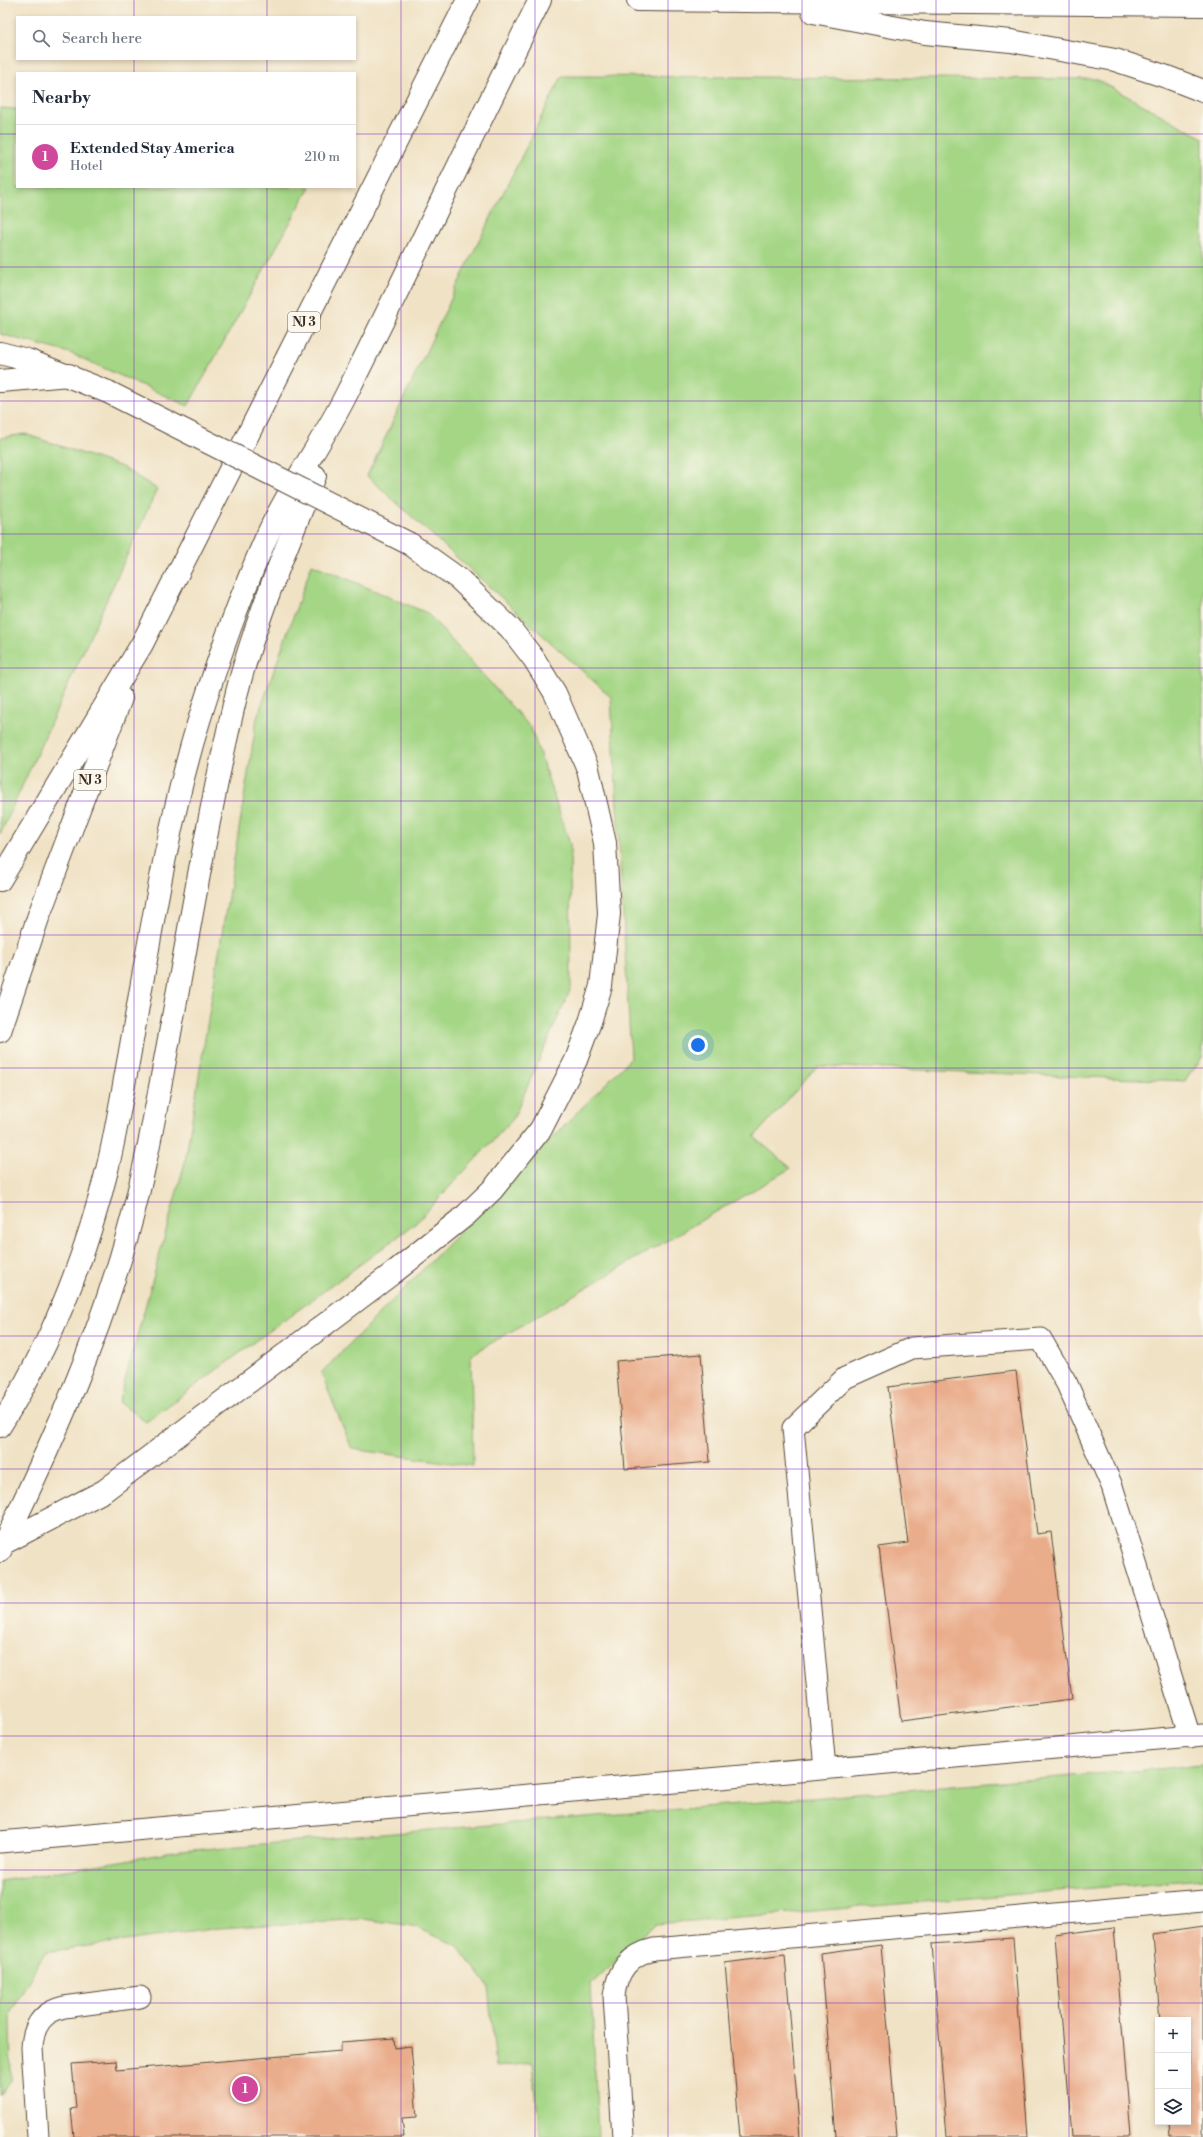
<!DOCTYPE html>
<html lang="en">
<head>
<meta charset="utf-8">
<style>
  :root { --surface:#fff; --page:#f6f6f7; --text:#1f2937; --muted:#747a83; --line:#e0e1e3; --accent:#c8321e }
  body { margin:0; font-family:"Libre Bodoni",serif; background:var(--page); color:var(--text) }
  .controls { position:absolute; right:12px; bottom:12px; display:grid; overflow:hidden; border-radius:0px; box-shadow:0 2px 6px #0003 }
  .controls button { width:36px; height:36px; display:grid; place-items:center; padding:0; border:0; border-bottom:1px solid var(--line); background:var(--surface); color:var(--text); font:20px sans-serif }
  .you { position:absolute; left:698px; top:1045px; width:14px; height:14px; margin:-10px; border:3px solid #fff; border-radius:50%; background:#1a73e8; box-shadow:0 0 0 6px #1a73e833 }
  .badge { display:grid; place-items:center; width:26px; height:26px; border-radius:50%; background:var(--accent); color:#fff; font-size:13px; font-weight:700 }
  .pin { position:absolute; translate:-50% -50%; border:2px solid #fff; box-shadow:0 1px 4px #0006 }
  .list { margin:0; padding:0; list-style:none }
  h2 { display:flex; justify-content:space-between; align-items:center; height:52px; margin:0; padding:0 16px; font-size:17px }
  h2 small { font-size:13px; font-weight:400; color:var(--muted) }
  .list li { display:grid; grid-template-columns:26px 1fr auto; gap:12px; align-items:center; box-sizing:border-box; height:64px; padding:0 16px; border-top:1px solid var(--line) }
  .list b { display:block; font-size:15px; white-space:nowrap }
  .list p { margin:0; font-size:13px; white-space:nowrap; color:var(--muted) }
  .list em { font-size:13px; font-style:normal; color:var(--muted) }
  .icon { flex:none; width:22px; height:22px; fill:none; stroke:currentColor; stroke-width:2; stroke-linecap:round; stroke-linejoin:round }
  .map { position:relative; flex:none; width:1203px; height:2137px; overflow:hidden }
  .search { position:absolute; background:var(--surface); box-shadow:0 2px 6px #0003; left:16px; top:16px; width:340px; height:44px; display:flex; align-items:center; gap:10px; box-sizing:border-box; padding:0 14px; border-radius:0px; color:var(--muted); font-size:15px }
  .panel { position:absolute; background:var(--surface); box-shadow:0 2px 6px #0003; left:16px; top:72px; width:340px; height:116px; border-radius:0px }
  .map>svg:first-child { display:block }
  .green { fill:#a4d685; stroke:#708052 }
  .building { fill:#eaad8c }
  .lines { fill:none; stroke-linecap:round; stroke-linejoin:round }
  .service-casing { stroke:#564637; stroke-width:23 }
  .tertiary-casing { stroke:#564637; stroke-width:24 }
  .motorway-casing { stroke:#564637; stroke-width:24 }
  .service { stroke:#fff; stroke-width:21 }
  .tertiary { stroke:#fff; stroke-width:22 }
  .motorway { stroke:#fff; stroke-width:22 }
  .tertiary-bridge-casing { stroke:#564637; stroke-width:24; stroke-linecap:butt }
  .tertiary-bridge { stroke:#fff; stroke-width:22 }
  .grid { fill:none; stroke:#7b2cbf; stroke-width:1; stroke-opacity:0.55 }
  .labels { text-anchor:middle; stroke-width:3; stroke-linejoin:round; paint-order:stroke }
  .shield { fill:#fbf7ec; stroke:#75685c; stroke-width:1 }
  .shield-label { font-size:12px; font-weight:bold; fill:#3b2a1e }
</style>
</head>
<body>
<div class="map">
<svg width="1203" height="2137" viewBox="0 0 1203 2137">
  <rect width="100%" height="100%" fill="#fbf7ec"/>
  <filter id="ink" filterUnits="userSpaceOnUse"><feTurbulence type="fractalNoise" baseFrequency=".025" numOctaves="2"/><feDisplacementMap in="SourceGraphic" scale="8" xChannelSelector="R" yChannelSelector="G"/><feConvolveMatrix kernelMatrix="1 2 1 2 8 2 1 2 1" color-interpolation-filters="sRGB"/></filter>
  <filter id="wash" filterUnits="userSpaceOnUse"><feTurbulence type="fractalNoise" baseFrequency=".012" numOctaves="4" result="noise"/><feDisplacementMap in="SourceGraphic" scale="16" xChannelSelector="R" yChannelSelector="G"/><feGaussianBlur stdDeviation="0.9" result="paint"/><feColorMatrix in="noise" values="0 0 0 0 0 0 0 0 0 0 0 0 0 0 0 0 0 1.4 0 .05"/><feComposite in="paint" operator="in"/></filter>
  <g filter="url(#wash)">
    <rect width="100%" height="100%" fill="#f0e2c5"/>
    <g class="green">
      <polygon points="562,76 1096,79 1203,138 1203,1056 1185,1081 818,1066 754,1137 791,1168 471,1355 473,1466 352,1449 321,1373 631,1058 611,697 367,476 471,257"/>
      <polygon points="0,108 17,109 17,187 310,187 188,406 70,353 0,334"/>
      <polygon points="25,434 122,467 157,489 0,835 0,438"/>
      <polygon points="312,564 427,613 531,728 570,844 571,988 513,1119 415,1224 146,1422 119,1402 185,1162 257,718"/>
      <polygon points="1203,1765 1203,1879 655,1924 591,1984 598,2137 540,2137 533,2063 496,2067 488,1986 458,1946 413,1926 363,1919 219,1928 45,1952 10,2014 11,2081 0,2097 0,1881 180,1851"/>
    </g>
    <g id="blocks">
      <g class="building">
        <polygon points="701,1354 710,1462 625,1469 616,1361"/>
        <polygon points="1016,1371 1037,1534 1051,1532 1072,1699 901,1721 879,1547 908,1543 888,1387"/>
        <polygon points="1114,1927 1131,2137 1071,2137 1055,1935"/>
        <polygon points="1203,1927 1203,2137 1170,2137 1169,2122 1188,2122 1188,2020 1160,2020 1153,1934"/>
        <polygon points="1013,1938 1028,2137 947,2137 932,1944"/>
        <polygon points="881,1945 897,2137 836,2137 821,1953"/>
        <polygon points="785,1955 800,2137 740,2137 725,1963"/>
        <polygon points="394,2038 395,2048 411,2046 417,2117 402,2118 404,2137 74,2137 71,2109 76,2108 72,2064 116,2061 117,2070 341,2051 341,2042"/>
      </g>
    </g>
  </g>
  <g filter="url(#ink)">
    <use href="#blocks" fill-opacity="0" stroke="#564637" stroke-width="1"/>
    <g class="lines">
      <defs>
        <g id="service">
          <polyline points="825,1768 793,1428 845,1378 912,1348 1041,1339 1067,1384 1112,1486 1190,1737"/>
          <polyline points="0,1842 1203,1735"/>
          <path d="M38,2137L32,2048C33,2026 42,2012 64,2007L140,1997"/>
          <path d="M623,2137L614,1996C617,1971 629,1955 654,1949L1203,1901"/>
        </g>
        <g id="tertiary">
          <polyline points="0,353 27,360 108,392"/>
          <polyline points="0,1551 4,1543 104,1491 393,1273 466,1215 493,1189 541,1129 576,1060 590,1022 601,986 609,914 605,843 588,769 555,693 534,659 510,628 459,579 410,544"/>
        </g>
        <g id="motorway">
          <polyline points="638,0 1203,5"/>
          <polyline points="813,12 925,33 1011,41 1115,60 1167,77 1203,91"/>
          <polyline points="0,381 69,375"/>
          <polyline points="0,880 142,644 468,0"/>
          <polyline points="0,1031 39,915 121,698"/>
          <path d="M0,1426C49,1349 85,1259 107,1170C116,1133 122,1095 129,1057C149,946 165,833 198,724C217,662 240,596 267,536C289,487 322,443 346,395C412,264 474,131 540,0"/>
          <path d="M4,1543C52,1443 97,1343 127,1236C145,1173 156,1108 168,1044C190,927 209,808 237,692C256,618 287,547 315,476"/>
        </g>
      </defs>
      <use href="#service" class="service-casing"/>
      <use href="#tertiary" class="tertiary-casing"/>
      <use href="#motorway" class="motorway-casing"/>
      <use href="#service" class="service"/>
      <use href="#tertiary" class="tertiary"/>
      <use href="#motorway" class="motorway"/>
      <defs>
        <polyline id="tertiary-bridge" points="108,392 410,544"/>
      </defs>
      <use href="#tertiary-bridge" class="tertiary-bridge-casing"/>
      <use href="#tertiary-bridge" class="tertiary-bridge"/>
    </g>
  </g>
  <path class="grid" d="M134,0V17M267,0V17M401,0V2137M535,0V2137M668,0V2137M802,0V2137M936,0V2137M1069,0V2137M134,59V73M267,59V73M0,134H17M355,134H1203M134,187V2137M267,187V2137M0,267H1203M0,401H1203M0,534H1203M0,668H1203M0,801H1203M0,935H1203M0,1068H1203M0,1202H1203M0,1336H1203M0,1469H1203M0,1603H1203M0,1736H1203M0,1870H1203M0,2003H1203"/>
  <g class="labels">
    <g class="shield">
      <rect x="288" y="312" width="32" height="20" rx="3"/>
      <rect x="74" y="770" width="32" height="20" rx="3"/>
    </g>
    <g class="shield-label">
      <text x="304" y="326">NJ 3</text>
      <text x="90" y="784">NJ 3</text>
    </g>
  </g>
</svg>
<div class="controls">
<button>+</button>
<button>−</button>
<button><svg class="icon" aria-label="layers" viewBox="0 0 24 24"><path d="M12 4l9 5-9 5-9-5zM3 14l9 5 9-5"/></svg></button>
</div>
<div class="you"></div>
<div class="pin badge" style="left:245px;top:2089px;background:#d1479c">1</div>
<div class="search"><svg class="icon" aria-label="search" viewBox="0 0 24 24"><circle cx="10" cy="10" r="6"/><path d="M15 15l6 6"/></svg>Search here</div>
<section class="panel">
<h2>Nearby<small></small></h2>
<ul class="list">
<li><span class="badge" style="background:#d1479c">1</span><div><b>Extended Stay America</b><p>Hotel</p></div><em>210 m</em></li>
</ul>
</section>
</div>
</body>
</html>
